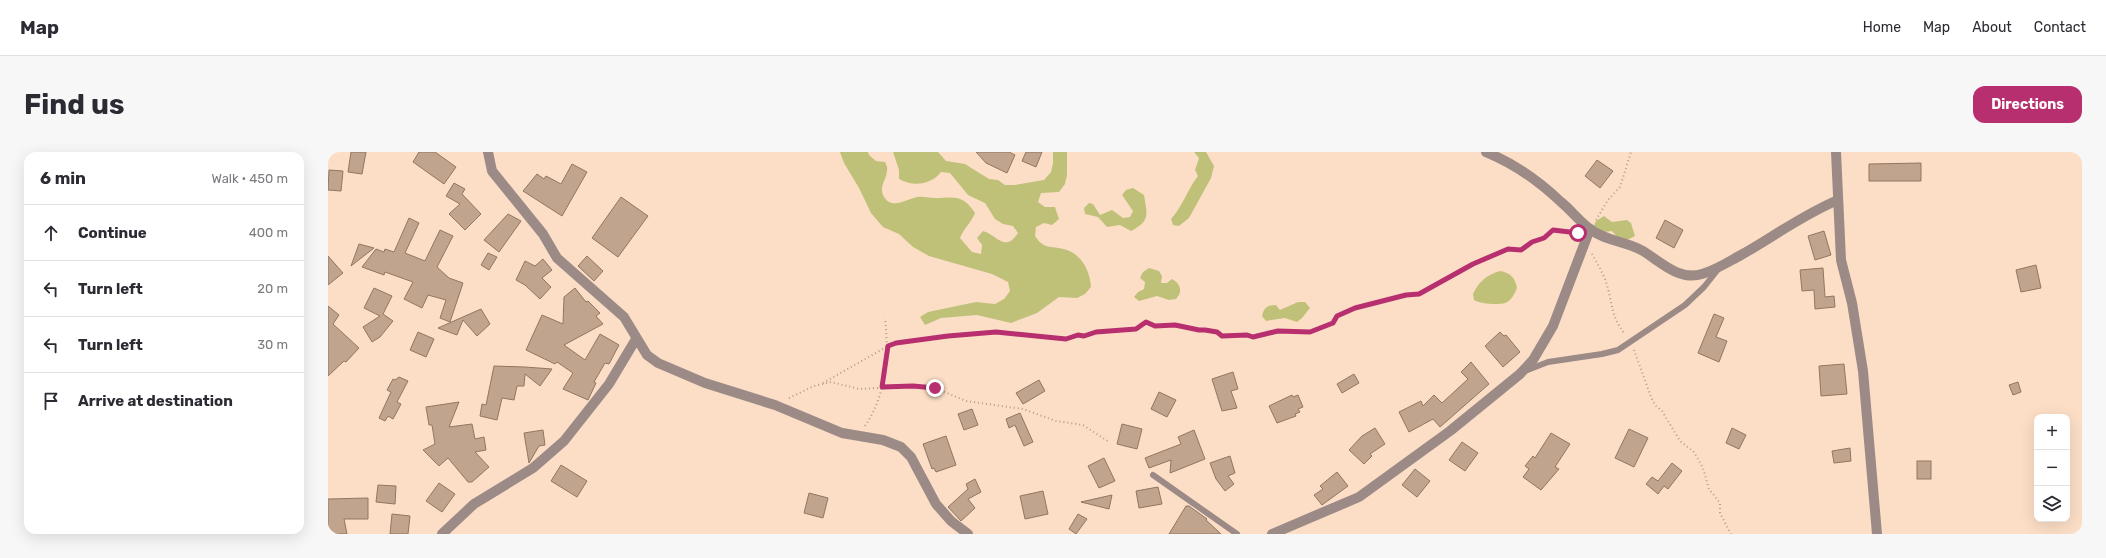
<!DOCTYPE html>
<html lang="en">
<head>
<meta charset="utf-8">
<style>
  :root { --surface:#fff; --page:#f7f7f7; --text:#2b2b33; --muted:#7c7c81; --line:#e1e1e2; --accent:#b72f6f }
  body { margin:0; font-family:Rubik,sans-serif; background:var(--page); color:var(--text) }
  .controls { position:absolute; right:12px; bottom:12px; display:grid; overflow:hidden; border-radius:8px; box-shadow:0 4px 16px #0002 }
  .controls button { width:36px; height:36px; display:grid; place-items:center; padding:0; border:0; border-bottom:1px solid var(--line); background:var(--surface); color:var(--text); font:20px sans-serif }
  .stop { position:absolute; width:12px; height:12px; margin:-9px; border:3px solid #b72f6f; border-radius:50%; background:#fff }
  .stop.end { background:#b72f6f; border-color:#fff; box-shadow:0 1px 4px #0008 }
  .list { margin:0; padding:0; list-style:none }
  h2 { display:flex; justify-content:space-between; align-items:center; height:52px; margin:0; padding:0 16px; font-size:17px }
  h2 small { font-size:13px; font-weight:400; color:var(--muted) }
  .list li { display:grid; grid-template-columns:26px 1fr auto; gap:12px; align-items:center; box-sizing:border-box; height:56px; padding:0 16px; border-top:1px solid var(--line) }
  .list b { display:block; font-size:15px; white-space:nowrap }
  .list em { font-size:13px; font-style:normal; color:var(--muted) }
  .icon { flex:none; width:22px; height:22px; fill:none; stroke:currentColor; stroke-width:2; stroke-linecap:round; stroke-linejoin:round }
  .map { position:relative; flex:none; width:1754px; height:382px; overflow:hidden; border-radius:12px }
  header { display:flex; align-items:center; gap:24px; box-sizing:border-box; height:56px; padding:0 20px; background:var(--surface); border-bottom:1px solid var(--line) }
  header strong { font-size:19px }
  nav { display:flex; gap:22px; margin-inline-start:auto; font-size:14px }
  .intro { display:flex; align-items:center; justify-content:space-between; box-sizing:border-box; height:96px; padding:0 24px }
  h1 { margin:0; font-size:28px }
  .button { padding:10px 18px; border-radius:12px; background:var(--accent); color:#fff; font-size:14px; font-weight:700 }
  main { display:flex; gap:24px; padding:0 24px }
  aside { flex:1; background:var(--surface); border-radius:12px; box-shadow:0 4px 16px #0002 }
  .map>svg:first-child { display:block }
  .green { fill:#bfc179 }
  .building { fill:#c0a48d; stroke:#917661 }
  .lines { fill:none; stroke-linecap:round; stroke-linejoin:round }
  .path { stroke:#b39c89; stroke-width:2; stroke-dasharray:1 3; stroke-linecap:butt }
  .lane { stroke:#9b8a86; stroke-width:6 }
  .street { stroke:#9b8a86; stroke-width:10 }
  .route { stroke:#b72f6f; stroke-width:5 }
</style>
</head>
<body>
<header>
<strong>Map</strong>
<nav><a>Home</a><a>Map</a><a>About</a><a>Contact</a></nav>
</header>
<div class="intro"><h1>Find us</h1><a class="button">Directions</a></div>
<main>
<aside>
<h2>6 min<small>Walk · 450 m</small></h2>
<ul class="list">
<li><svg class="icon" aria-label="ahead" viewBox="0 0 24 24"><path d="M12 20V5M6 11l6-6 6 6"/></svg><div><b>Continue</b></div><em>400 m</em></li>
<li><svg class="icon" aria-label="left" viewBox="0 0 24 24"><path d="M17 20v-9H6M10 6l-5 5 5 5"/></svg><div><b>Turn left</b></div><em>20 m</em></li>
<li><svg class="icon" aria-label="left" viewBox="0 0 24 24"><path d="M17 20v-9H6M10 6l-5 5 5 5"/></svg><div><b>Turn left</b></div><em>30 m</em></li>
<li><svg class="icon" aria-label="arrive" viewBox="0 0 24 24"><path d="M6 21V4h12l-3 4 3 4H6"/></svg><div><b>Arrive at destination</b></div></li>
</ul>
</aside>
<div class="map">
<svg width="1754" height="382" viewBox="0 0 1754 382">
  <rect width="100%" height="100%" fill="#fcdec6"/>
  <g class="green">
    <path d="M512,0H540L541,3L548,9L557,10C558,12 560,16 559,18C559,28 550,34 556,45C564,58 579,47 589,45C595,44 602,46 608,46C627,45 636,43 647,61C643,71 636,76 632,86L644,100L653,102L654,93L649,86L655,79C669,83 677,101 690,81L685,74L675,72L667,67L657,51L640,43L622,21L613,20C603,33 585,35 571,27V18L565,0H610L618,9L637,12L661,27L670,28L677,33H687L716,28L723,20L725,11V0H739V23L737,32L731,40L713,41L710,50L717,55H727L731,67L724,73L716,71L708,75L707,84C717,99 724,93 739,98C755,104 762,120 763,135L757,142L749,146L731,145L709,161L683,171L649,163L613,166L597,173L592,165L600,160L648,150L667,152L676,147L682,139L680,130L664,122L601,104L585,95L571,82L555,75L543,61L531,36L516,11Z"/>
    <path d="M866,0H878L886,14L883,26L861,66L851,74L845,73L843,67C855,54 859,38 870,24L867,18L871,6Z"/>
    <path d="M805,36L816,43C819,62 823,69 803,79L792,73L779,75L770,65L757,62L756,56L761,51L765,52L772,63L784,58L795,66L802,65L805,59L794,43L798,38Z"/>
    <polygon points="1276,64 1284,70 1299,68 1303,71 1307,84 1299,88 1290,86 1284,79 1276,80 1268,77 1266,73 1268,69"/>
    <path d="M821,116L831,119L834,124L833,131H839L844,127C853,132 855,140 848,147L841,148L829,144L811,149L806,145L810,140L816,137L817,130L812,126L815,120Z"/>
    <path d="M1172,119C1182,121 1187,125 1189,136C1187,141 1183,149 1177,151C1170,153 1152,152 1146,148L1145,142C1151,129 1159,123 1172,119Z"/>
    <path d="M970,150H977L982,156L974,166L969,170L957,166L938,169L934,164C936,155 940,153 948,153L952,158Z"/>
  </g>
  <g class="building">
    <polygon points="23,0 38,0 34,22 20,20"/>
    <polygon points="91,0 107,0 128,15 116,32 85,10"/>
    <polygon points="648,0 681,0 687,3 679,21 658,11"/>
    <polygon points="698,0 714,0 708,15 694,9"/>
    <polygon points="1269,8 1285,19 1272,36 1257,24"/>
    <polygon points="1593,11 1593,29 1541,29 1541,12"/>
    <polygon points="244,12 259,20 234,64 195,39 209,22 216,27 218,24 233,32"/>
    <polygon points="1,18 15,19 13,39 0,38"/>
    <polygon points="126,31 137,37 134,42 153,62 137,78 121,62 132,52 118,44"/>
    <polygon points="293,45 320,64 290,105 264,86"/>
    <polygon points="180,62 193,69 171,100 156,88"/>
    <polygon points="81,66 91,71 77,101 97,109 112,78 125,84 109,115 121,126 135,131 122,170 112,166 118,148 100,143 94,156 76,147 85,130 57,120 56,123 34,115 48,97 56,100 57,97 66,100"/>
    <polygon points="1337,68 1355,78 1346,96 1328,86"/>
    <polygon points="1496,79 1503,103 1487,108 1480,84"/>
    <polygon points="31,92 46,96 23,114"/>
    <polygon points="160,101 169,105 161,118 153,113"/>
    <polygon points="0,104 15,121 0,133"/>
    <polygon points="259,104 275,119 266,129 250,114"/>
    <polygon points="215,107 224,118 214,126 223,135 212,147 197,133 188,128 197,109 207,114"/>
    <polygon points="1708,113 1713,136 1693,140 1688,118"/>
    <polygon points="1495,116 1497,145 1506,144 1507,155 1487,157 1486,138 1474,139 1472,118"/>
    <polygon points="46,136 64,144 55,162 65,169 52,185 44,190 35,175 52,164 36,156"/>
    <polygon points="247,136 258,150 260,149 272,161 268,164 275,172 236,193 257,208 272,182 291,193 281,212 277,211 266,230 268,231 260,248 235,237 245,221 229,210 227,212 198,198 214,163 235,172 236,145"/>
    <polygon points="0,154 11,163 5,172 31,196 18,210 16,209 0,224"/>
    <polygon points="153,157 162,172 149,184 135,168 129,183 110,176"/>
    <polygon points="1386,162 1396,166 1388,185 1399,189 1391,210 1370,201"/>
    <polygon points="90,180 106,187 98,205 82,198"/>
    <polygon points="1172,180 1176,184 1178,183 1192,200 1175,215 1157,194"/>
    <polygon points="1143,210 1161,232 1112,275 1105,267 1081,280 1071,260 1093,249 1095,254 1106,243 1114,251 1140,227 1133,220"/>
    <polygon points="1516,212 1519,242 1493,244 1491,214"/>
    <polygon points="166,214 197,215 224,217 212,234 197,222 196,234 189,234 186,248 174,246 169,268 152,264 154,252 158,253"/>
    <polygon points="905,220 910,237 903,239 909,256 894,259 884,227"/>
    <polygon points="1026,222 1031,231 1014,241 1009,232"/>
    <polygon points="71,225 80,229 69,250 73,252 65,267 60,264 57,269 51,266 63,240 59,238 65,227 67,228"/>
    <polygon points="711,228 717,239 695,252 688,241"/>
    <polygon points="1690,230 1693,240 1685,243 1681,233"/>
    <polygon points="831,240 848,248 839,265 823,257"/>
    <polygon points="964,243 965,245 970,243 975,255 970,257 972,260 967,262 968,264 949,271 941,254"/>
    <polygon points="131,250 121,275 144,272 147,287 156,285 158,298 147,300 161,315 144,330 140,330 120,306 111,314 95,298 107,292 104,273 101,273 98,255"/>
    <polygon points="644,257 650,273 636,278 630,262"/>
    <polygon points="692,261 705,290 696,294 687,273 681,276 678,267"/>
    <polygon points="794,272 814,277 809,297 789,292"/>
    <polygon points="1047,276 1057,292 1042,302 1044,304 1036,312 1021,298 1034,284"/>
    <polygon points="1404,276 1418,283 1411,297 1398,291"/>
    <polygon points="1301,277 1320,286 1306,315 1287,306"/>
    <polygon points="215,278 217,293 211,294 201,311 196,281"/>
    <polygon points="866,278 877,307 842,321 843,308 821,316 817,306 853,292 850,285"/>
    <polygon points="1223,281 1242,292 1227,315 1231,317 1213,338 1195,325 1201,317 1197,314 1205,304 1207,306"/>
    <polygon points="618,284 628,313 608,320 606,316 604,317 595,292"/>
    <polygon points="1134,290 1150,301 1137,319 1121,308"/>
    <polygon points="1522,296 1523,309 1506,311 1504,299"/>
    <polygon points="902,304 907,321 900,324 906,332 897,339 888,327 882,311"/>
    <polygon points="776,306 787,329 771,336 760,314"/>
    <rect x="1589" y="309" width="14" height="18"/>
    <polygon points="1344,311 1354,319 1340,337 1336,334 1330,342 1318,332 1324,325 1330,329"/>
    <polygon points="233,313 259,329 249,345 223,329"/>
    <polygon points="1087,317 1102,329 1089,345 1074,333"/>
    <polygon points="1009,320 1020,334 994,353 986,343 995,337 992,334"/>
    <polygon points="647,327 653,340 640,347 647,356 633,369 620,355 640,337 638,332"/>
    <polygon points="111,331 127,342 114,360 98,349"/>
    <polygon points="50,333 68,334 67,352 48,350"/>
    <polygon points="830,335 834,352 811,356 808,339"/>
    <polygon points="715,339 720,362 697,367 692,344"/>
    <polygon points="481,341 500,346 495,366 476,361"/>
    <polygon points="784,343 781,357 753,350"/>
    <polygon points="40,346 40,367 16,367 19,382 0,382 0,347"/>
    <polygon points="858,354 861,354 879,367 878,368 893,382 841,382"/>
    <polygon points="64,362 82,364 80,382 62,382"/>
    <polygon points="750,362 759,367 748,382 741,377"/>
  </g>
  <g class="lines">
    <g class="path">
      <polyline points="1268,68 1280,48 1292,35 1303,0"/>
      <path d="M1264,102C1269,111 1275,121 1278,130C1285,152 1282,163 1297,182"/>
      <polyline points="1306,198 1323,245 1327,253 1334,259 1352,289 1366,300 1375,316 1381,337 1392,351 1392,361 1403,382"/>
      <polyline points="495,231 560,194 568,191 620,184 668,180 738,187 750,183 756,184 768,180 808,177 818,170 827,174 847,173 871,178 877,178 889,180 894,184 919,183 925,185 949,179 981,179 1005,171 1009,164 1027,156 1078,143 1091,142 1145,112 1180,97 1193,98 1204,90 1216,86 1225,78 1249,81"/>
      <polyline points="461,246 486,234 503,230 531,237 585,234 607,236 638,249 695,257 728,269 755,273 781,290"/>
      <path d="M537,274C559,241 561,204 557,166"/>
    </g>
    <g class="lane">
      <polyline points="1197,219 1220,210 1274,202 1290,198 1357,153 1376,135 1391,116"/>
      <polyline points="825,323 909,382"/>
    </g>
    <g class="street">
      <polyline points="160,0 164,19 215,82 229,106 296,165 319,203 330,211 377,231 447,253 514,281 555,288 573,295 583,305 608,352 623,369 640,382"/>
      <path d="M1158,0C1185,11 1212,30 1233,50C1243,58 1251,69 1262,77C1279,90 1298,89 1315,99C1333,110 1351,129 1374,122C1388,118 1400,110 1413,103C1445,85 1476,62 1510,48"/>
      <polyline points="1508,0 1513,108 1524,151 1535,219 1549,382"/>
      <polyline points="114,382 146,352 205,316 236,289 281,232 308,187"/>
      <polyline points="944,382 1031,345 1122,279 1192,222 1205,208 1225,174 1262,77"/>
    </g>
  </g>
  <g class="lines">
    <polyline class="route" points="607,236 585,234 554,235 560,194 568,191 620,184 668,180 738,187 750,183 756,184 768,180 808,177 818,170 827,174 847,173 871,178 877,178 889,180 894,184 919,183 925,185 950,179 982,180 1005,171 1009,164 1027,156 1078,143 1091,142 1145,112 1180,97 1193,98 1204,90 1216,86 1225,78 1250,81"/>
  </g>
</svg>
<div class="controls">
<button>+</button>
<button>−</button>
<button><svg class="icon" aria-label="layers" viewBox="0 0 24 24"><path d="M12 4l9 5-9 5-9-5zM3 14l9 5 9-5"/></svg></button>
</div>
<div class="stop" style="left:1250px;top:81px"></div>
<div class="stop end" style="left:607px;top:236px"></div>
</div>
</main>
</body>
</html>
